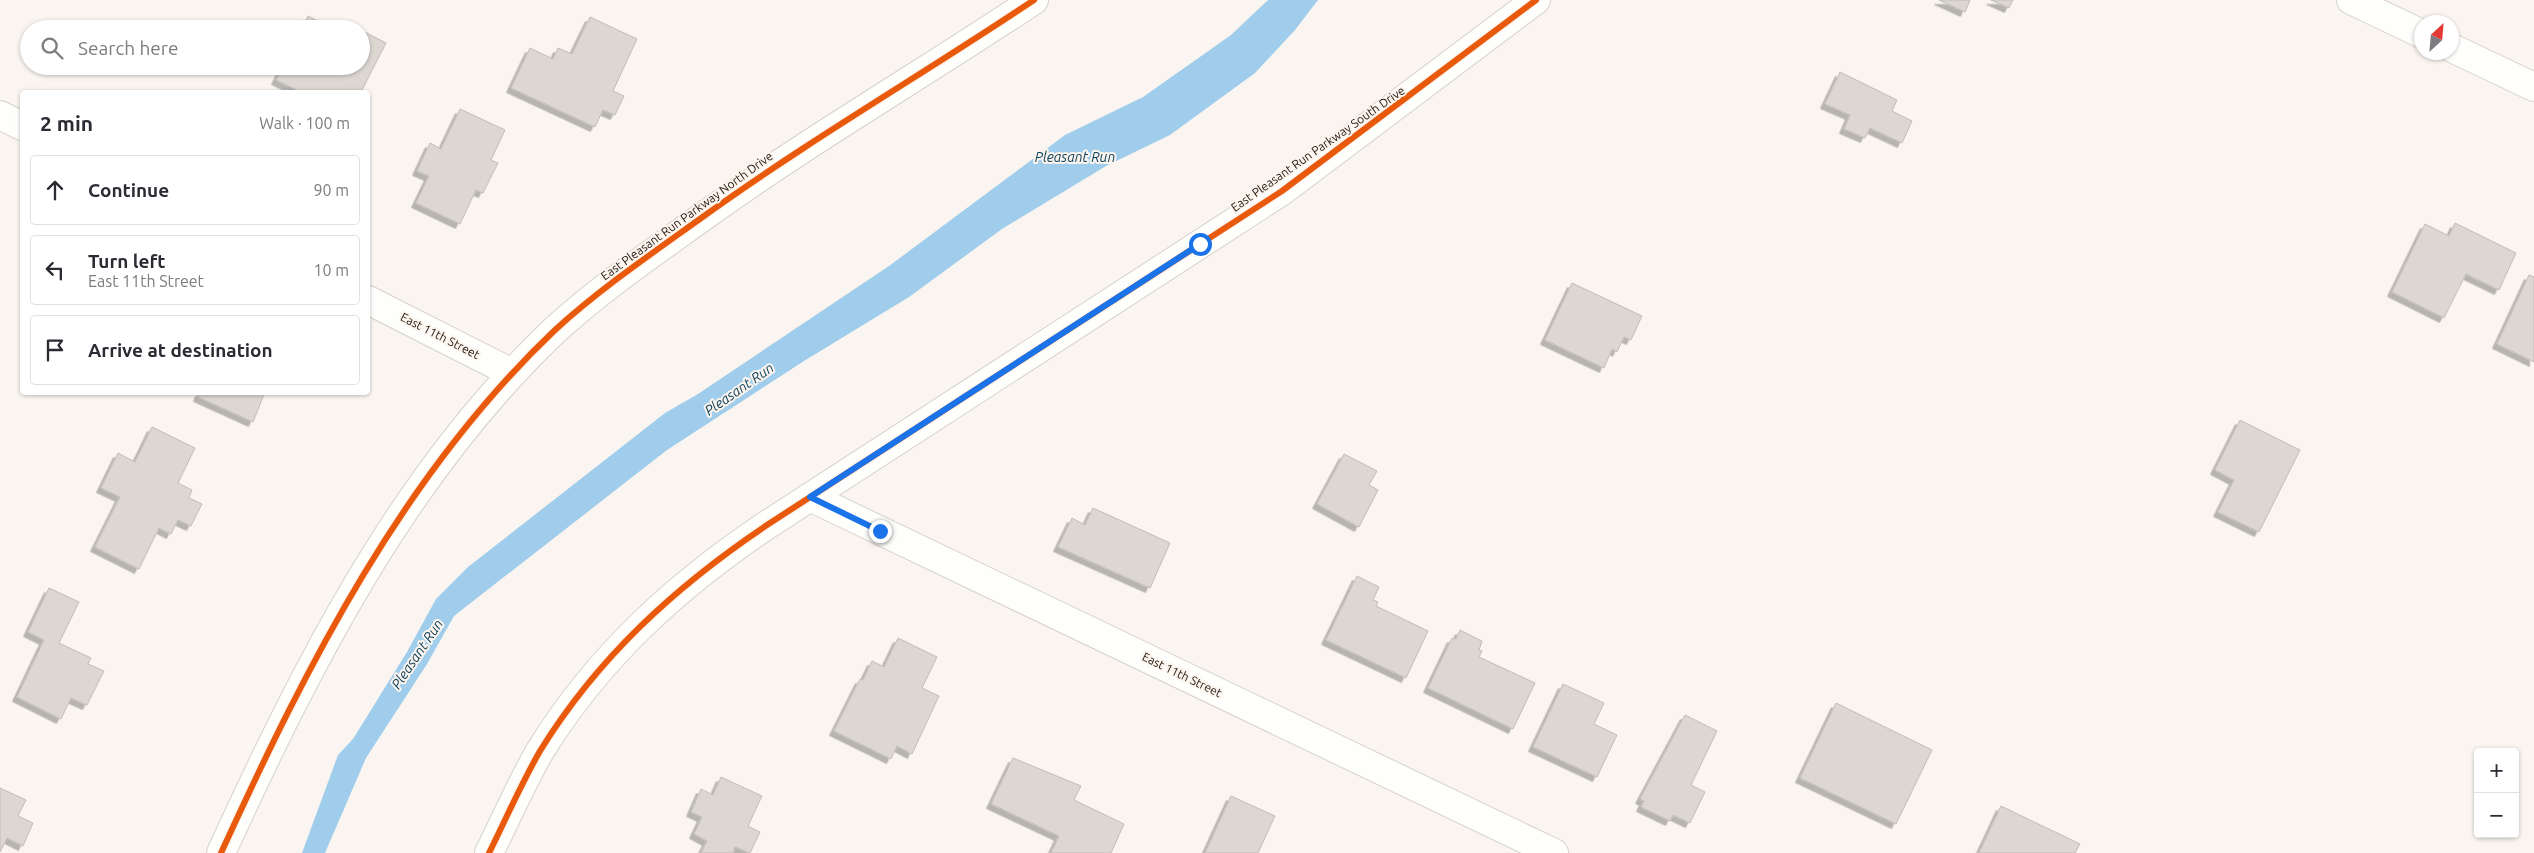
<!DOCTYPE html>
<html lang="en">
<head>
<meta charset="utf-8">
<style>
  :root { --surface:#fff; --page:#f7f7f7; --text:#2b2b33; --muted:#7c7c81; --line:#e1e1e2 }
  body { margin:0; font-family:Ubuntu,sans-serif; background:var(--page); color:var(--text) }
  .controls { position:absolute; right:15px; bottom:15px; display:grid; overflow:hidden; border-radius:5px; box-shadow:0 1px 4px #0004 }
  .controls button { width:45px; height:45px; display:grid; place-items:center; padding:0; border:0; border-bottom:1px solid var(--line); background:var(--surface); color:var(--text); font:25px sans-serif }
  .compass { position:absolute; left:2414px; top:15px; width:45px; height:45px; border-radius:50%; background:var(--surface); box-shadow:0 1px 4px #0004; rotate:26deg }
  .stop { position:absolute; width:15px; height:15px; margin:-11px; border:4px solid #1a73e8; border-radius:50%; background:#fff }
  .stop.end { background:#1a73e8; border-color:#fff; box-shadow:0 1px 5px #0008 }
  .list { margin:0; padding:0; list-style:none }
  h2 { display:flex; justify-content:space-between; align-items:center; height:65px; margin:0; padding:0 20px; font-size:21px }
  h2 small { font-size:16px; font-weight:400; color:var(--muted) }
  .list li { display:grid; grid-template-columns:32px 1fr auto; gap:15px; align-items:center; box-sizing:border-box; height:70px; margin:0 10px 10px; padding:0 10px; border:1px solid var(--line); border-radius:5px }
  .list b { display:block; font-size:19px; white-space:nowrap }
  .list p { margin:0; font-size:16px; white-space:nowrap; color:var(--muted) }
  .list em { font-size:16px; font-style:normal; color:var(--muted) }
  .icon { flex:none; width:28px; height:28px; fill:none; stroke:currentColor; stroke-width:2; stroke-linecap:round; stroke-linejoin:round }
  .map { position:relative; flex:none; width:2534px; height:853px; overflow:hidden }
  .search { position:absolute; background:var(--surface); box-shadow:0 1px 4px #0004; left:20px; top:20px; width:350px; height:55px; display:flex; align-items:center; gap:12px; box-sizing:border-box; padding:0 18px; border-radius:28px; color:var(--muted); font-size:19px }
  .panel { position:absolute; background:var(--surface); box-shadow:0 1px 4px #0004; left:20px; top:90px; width:350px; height:305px; border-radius:5px }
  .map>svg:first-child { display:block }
  .water { fill:#a0cdeb }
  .building { fill:#ddd7d2; stroke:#c1bcb6; filter:url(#shadow) }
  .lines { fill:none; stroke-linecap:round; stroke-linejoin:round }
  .minor-casing { stroke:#d7d1cb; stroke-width:30 }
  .minor { stroke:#fefefd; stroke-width:28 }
  .cycleway-casing { stroke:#fdf5ed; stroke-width:9 }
  .cycleway { stroke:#e8590c; stroke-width:6 }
  .route { stroke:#1a73e8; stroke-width:6 }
  .labels { text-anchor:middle; stroke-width:4; stroke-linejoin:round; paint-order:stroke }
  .street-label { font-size:12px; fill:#211a14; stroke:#fdf5ed }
  .water-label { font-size:14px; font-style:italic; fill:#063e5c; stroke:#fdf5ed }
</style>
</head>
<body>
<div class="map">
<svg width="2534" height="853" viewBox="0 0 2534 853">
  <defs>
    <filter id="shadow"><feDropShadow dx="-4.5" dy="4.5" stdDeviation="0" flood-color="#0004"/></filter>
  </defs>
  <rect width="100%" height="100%" fill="#faf5f0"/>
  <polygon class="water" points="1268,0 1318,0 1295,30 1255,73 1170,135 1106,166 1002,229 909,297 804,361 667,450 454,616 427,664 366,758 325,853 302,853 338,755 353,739 407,652 436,599 468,567 665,413 698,394 889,266 1065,135 1143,97 1231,35"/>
  <g class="building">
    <polygon points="1939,0 1970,0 1965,12"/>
    <polygon points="1991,0 2013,0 2009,8"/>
    <polygon points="308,16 334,29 302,29"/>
    <polygon points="590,17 637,39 613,91 624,96 615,115 603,110 595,127 511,88 530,48 553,59 558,48 572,54"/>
    <polygon points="361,30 386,43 361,92 301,92 276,80 283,66 361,66"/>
    <polygon points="1840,72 1897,100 1892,111 1912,121 1902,143 1870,128 1865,138 1844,129 1850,115 1825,104"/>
    <polygon points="460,109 505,130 491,160 498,163 483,193 476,190 460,224 416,203 429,176 417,171 430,143 441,149"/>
    <polygon points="2455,223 2516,253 2499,290 2466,274 2444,318 2392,292 2425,224 2449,236"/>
    <polygon points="2529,275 2534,277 2534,362 2497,344"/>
    <polygon points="1572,283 1642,316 1631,340 1624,337 1617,352 1612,349 1604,368 1545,340"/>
    <polygon points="200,392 265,392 253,422 198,397"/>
    <polygon points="2240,420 2300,450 2259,532 2218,512 2234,480 2215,470"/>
    <polygon points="152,427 195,448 178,483 192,490 189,498 202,504 191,526 178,520 171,534 159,528 139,569 95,547 120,497 101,488 118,453 135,462"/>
    <polygon points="1344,454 1377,471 1369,485 1378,490 1359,527 1317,504"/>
    <polygon points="1093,508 1170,543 1150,588 1058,547 1072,518 1085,525"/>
    <polygon points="1357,576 1379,587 1373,600 1378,602 1376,606 1428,631 1406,678 1326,640"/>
    <polygon points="49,588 79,602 59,643 91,658 88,664 104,671 87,705 71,698 61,719 17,697 44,640 28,632"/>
    <polygon points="1460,630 1482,641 1479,650 1482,651 1479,657 1535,683 1513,729 1428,688 1452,638 1456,639"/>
    <polygon points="898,638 937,657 922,688 939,696 912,754 897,746 891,759 834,731 860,679 863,680 872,661 884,667"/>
    <polygon points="1563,684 1604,703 1594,724 1617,735 1597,777 1533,747"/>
    <polygon points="1836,703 1932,750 1896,824 1800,778"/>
    <polygon points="1685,715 1717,731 1691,785 1705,792 1690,823 1673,815 1670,821 1641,807 1644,801 1640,799"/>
    <polygon points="1013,758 1081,786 1074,800 1124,824 1111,853 1051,853 1059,836 991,804"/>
    <polygon points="721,777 762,796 748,826 760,832 750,853 735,847 733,853 701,853 707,841 694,834 702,817 691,812 701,789 713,795"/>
    <polygon points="0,788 26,800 18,816 33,823 23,846 7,838 0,852"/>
    <polygon points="1231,796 1275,816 1258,853 1205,853"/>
    <polygon points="2001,806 2080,844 2075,853 1979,853"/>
  </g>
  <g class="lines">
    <defs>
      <g id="minor">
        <polyline points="2351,0 2422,34"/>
        <polyline points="2452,48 2534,87"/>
        <polyline points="0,115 22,126"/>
        <polyline points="368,300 512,373"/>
        <polyline points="810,497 1554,853"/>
        <path d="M221,853C307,665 403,474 555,330C601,288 654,252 704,216C811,139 925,73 1034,0"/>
        <path d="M489,853C506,819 521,784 540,751C598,657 676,586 767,525L1282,191L1536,0"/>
      </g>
    </defs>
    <use href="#minor" class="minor-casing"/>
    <use href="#minor" class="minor"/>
    <defs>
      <g id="cycleway">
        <path d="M221,853C307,665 403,474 555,330C601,288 654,252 704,216C811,139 925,73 1034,0"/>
        <path d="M489,853C506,819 521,784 540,751C598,657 676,586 767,525L1282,191L1536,0"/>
      </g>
    </defs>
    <use href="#cycleway" class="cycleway-casing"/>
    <use href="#cycleway" class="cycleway"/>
  </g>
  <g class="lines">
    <polyline class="route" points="880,531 810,497 1200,244"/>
  </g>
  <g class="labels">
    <g class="street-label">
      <text transform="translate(1318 149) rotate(-35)" y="4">East Pleasant Run Parkway South Drive</text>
      <text transform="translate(687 216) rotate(-36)" y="4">East Pleasant Run Parkway North Drive</text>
      <text transform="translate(440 336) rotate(27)" y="4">East 11th Street</text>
      <text transform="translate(1182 675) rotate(26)" y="4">East 11th Street</text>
    </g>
    <g class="water-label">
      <text x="1075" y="162">Pleasant Run</text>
      <text transform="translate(739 389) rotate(-35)" y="5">Pleasant Run</text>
      <text transform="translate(417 654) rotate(-56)" y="5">Pleasant Run</text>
    </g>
  </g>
</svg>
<div class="controls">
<button>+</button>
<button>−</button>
</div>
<svg class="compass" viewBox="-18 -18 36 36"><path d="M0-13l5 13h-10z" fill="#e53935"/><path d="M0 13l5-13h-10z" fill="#7c7c81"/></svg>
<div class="stop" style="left:1200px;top:244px"></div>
<div class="stop end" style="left:880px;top:531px"></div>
<div class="search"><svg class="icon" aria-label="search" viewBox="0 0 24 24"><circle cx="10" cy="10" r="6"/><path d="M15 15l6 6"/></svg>Search here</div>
<section class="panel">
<h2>2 min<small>Walk · 100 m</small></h2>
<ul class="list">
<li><svg class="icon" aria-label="ahead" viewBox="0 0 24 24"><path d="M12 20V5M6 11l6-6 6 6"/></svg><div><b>Continue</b></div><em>90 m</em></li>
<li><svg class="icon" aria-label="left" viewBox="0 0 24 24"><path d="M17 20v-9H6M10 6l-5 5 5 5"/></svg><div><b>Turn left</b><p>East 11th Street</p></div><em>10 m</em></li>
<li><svg class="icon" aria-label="arrive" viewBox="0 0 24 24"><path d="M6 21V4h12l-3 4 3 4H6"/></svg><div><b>Arrive at destination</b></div></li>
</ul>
</section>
</div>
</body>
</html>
